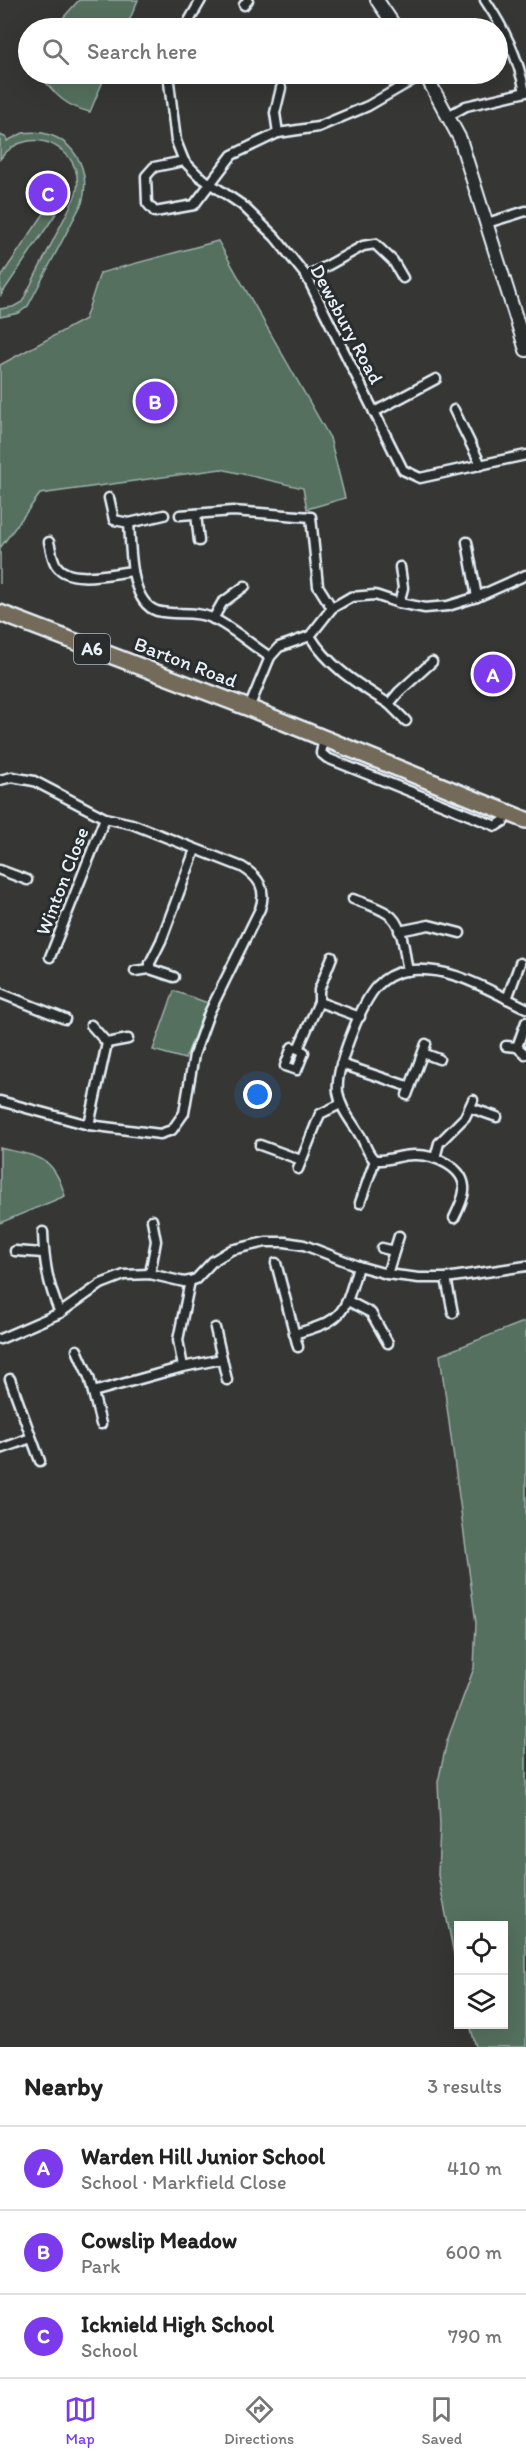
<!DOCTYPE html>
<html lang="en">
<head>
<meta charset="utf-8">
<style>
  :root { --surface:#fff; --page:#f6f6f6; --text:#222; --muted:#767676; --line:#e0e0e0; --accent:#7c3aed }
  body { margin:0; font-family:Itim,sans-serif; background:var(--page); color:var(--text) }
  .controls { position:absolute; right:18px; bottom:18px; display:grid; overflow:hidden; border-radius:0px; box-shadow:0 6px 24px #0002 }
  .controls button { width:54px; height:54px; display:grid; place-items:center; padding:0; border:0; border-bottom:2px solid var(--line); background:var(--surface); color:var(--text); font:30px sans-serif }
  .you { position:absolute; left:258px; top:1095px; width:21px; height:21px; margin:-15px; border:4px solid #fff; border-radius:50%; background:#1a73e8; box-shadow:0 0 0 9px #1a73e833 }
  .badge { display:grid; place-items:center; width:39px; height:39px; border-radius:50%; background:var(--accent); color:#fff; font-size:20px; font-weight:700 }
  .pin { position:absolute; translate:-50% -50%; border:3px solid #fff; box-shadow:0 2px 6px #0006 }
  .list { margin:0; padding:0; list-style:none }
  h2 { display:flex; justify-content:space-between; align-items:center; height:78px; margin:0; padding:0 24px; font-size:26px }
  h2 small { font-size:20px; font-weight:400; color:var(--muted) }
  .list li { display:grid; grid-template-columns:39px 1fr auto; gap:18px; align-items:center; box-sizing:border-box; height:84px; padding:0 24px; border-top:2px solid var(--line) }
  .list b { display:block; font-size:22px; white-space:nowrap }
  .list p { margin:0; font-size:20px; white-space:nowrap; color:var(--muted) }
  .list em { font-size:20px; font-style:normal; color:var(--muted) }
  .icon { flex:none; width:33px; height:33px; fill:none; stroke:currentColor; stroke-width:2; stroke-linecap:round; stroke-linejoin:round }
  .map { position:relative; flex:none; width:526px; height:2047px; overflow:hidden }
  .search { position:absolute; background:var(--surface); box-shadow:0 6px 24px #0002; left:18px; right:18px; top:18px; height:66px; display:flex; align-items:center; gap:15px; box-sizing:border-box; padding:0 21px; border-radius:33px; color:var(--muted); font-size:22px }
  .sheet { height:330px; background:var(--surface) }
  nav { display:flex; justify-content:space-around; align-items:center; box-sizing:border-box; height:84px; border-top:2px solid var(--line); background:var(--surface); font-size:16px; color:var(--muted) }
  nav a { display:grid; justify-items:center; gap:3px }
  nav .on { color:var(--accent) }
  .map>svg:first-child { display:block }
  .green { fill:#55705f; stroke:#9eb0ac; stroke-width:1.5 }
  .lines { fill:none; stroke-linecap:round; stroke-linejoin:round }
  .street-casing { stroke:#e8f1f8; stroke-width:13 }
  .secondary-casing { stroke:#e8f1f8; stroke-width:16 }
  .highway-casing { stroke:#e8f1f8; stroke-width:20 }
  .street { stroke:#2a2d2e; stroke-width:8 }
  .secondary { stroke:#2a2d2e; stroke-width:12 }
  .highway { stroke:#736b5a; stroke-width:15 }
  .labels { text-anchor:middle; stroke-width:6; stroke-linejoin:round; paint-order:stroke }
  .shield { fill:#2a2d2e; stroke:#afb6bb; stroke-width:1.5 }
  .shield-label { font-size:18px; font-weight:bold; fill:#e8f1f8 }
  .street-label { font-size:20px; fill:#e8f1f8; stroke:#2a2d2e }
</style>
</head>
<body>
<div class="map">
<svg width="526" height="2047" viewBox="0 0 526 2047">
  <rect width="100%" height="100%" fill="#363734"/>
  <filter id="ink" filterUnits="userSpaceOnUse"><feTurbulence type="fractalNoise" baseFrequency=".0167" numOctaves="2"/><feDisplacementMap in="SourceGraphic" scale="12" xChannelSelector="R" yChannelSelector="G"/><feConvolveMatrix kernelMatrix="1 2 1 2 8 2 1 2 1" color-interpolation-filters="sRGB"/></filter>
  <g filter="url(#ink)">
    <g class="green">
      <polygon points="79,0 138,0 126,28 54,28"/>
      <path d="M39,74H106L90,112C64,106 55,94 39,74Z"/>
      <path d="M23,133C65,126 94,164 82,203L28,306L19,313L0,317V309L13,307L22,302L73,201C95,154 31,117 0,159V135L7,138V141Z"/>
      <polygon points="58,193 66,199 1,295 0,278"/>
      <polygon points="218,241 330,438 345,498 307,509 303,488 221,469 40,494 0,548 0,584 0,365 85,319 100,273"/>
      <polygon points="174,991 208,1003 185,1059 153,1050"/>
      <path d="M0,1148C38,1157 53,1154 65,1196L0,1223Z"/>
      <polygon points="526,1321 526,2047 476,2047 470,2025 504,2024 504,1926 458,1926 458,1974 438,1875 440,1826 438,1782 447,1741 474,1668 476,1623 440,1355"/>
    </g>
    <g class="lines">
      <defs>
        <g id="street">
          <path d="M485,0C505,30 518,57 525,92"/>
          <polyline points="244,5 248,0"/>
          <polyline points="185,28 201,0"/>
          <polyline points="170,74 169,82 176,141 184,161 199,176 242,205 275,237 307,277 403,470 420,478 526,455"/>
          <polyline points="448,116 466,106 526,92"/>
          <polyline points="278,133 275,113 281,88"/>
          <polyline points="184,161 154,167 146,176 147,203 155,212 194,205 232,155 278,133 318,127 368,106 423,74"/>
          <polyline points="487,223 526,211"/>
          <polyline points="307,277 363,246 375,244 393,261 403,278"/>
          <polyline points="454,410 481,465"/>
          <polyline points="374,412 436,379"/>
          <path d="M109,498L114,520L129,523C131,547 129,602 157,611C175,616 193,610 212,618C232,627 251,645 270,657"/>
          <polyline points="196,514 199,541"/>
          <polyline points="180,515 233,511 311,517 318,586 332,608"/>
          <polyline points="129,523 164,515"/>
          <path d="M49,542C51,549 52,559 56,565C69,585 112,573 133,571"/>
          <polyline points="467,542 477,597"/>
          <polyline points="399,603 403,588 400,567"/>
          <polyline points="213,619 222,603 245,586"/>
          <path d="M310,636C330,668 358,684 389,704L399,692L432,662"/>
          <polyline points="389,704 406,721"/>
          <polyline points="249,708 270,657 279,647 310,636 332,608 351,597 375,595 399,603 425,608 448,606 477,597 526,575"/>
          <polyline points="324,738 321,753 327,758 496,826 504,821 506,812"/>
          <path d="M0,780L12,777L34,781L105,818L132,824L242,867C259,877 267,889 260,909L209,1013L194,1055L184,1113L172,1130L160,1134L89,1125L0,1101"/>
          <polyline points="0,870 27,880"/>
          <path d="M353,899C364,903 378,907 388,914C404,924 404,954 408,971"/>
          <polyline points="399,931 429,925 460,933"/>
          <polyline points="50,957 105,818"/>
          <polyline points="150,969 150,963 161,941 195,850"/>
          <polyline points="135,971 150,969 174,977"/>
          <polyline points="0,993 65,1019"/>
          <polyline points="507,999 520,963"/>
          <polyline points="319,1002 360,1017"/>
          <polyline points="91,1025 107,1043 128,1039"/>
          <polyline points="506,1046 517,1047 525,1054"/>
          <polyline points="517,1047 526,1022"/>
          <polyline points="298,1049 292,1047 285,1066 297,1070 304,1052 298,1049 319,1002 319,990 332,957"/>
          <polyline points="423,1053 439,1059"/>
          <polyline points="341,1064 410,1087"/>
          <polyline points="407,1095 426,1044"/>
          <polyline points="471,1108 497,1117"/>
          <polyline points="89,1125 107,1043"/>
          <polyline points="260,1145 301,1160"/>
          <polyline points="435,1158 439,1143 465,1117 473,1100"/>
          <path d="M375,1160C367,1154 366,1145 361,1137C352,1121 341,1111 338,1092C335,1068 361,1004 377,986C385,978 394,973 405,971C449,964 488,990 526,1008"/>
          <path d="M375,1160C388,1161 400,1155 413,1155C433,1154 466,1167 464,1191C463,1200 458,1210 454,1218"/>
          <polyline points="298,1169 320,1114 341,1104"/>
          <polyline points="360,1203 375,1160"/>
          <path d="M43,1232C44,1262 48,1285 60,1313"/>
          <polyline points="382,1248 394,1251"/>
          <polyline points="15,1251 43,1253"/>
          <polyline points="276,1263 298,1347"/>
          <polyline points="150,1274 156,1241 152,1220"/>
          <polyline points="387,1274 399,1236"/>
          <polyline points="446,1278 453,1313"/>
          <polyline points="348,1301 371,1313 388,1343"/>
          <polyline points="215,1328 227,1380"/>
          <path d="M294,1334C344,1320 344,1315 358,1266"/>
          <polyline points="0,1339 60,1313 101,1284 124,1275 150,1274 184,1282 190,1281 196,1279 213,1261 231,1250 266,1242 285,1242 304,1245 358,1266 387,1274 419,1278 446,1278 526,1266"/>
          <polyline points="77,1350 89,1377 101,1424"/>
          <polyline points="183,1367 222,1359"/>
          <polyline points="10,1379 40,1461"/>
          <polyline points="93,1392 183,1367 178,1340 190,1281"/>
          <polyline points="0,1449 31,1438"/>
        </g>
        <g id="secondary">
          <polyline points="377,0 396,28"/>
          <polyline points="425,74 460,139 526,350"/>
        </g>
        <polyline id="highway" points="0,613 249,708 526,820"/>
      </defs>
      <use href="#street" class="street-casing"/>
      <use href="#secondary" class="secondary-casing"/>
      <use href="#highway" class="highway-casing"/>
      <use href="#street" class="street"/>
      <use href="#secondary" class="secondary"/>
      <use href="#highway" class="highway"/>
    </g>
  </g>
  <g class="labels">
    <rect class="shield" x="74" y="634" width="36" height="30" rx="4.5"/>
    <g class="shield-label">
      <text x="92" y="655">A6</text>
    </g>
    <g class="street-label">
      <text transform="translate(347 324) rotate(62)" y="7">Dewsbury Road</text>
      <text transform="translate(186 662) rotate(21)" y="7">Barton Road</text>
      <text transform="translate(62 881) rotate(-69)" y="7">Winton Close</text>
    </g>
  </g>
</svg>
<div class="controls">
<button><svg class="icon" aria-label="locate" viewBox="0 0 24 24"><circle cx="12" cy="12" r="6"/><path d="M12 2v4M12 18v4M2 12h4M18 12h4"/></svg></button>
<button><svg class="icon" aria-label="layers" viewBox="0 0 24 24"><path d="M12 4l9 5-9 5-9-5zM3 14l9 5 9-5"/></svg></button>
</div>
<div class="you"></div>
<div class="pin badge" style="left:493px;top:674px">A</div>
<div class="pin badge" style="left:155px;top:401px">B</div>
<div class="pin badge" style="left:48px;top:193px">C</div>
<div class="search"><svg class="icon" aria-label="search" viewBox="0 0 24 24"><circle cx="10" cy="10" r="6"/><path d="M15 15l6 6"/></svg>Search here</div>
</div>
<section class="sheet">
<h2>Nearby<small>3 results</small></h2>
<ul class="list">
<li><span class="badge">A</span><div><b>Warden Hill Junior School</b><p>School · Markfield Close</p></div><em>410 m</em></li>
<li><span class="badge">B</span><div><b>Cowslip Meadow</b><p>Park</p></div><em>600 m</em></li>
<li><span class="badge">C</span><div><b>Icknield High School</b><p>School</p></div><em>790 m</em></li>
</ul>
</section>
<nav>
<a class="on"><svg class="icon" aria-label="map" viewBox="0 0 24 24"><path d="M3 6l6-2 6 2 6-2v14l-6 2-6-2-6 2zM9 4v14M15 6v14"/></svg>Map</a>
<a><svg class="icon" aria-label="directions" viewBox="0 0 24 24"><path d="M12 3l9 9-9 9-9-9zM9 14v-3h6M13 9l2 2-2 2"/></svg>Directions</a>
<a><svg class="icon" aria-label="saved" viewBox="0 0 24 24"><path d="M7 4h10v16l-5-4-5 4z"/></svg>Saved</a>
</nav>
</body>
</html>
